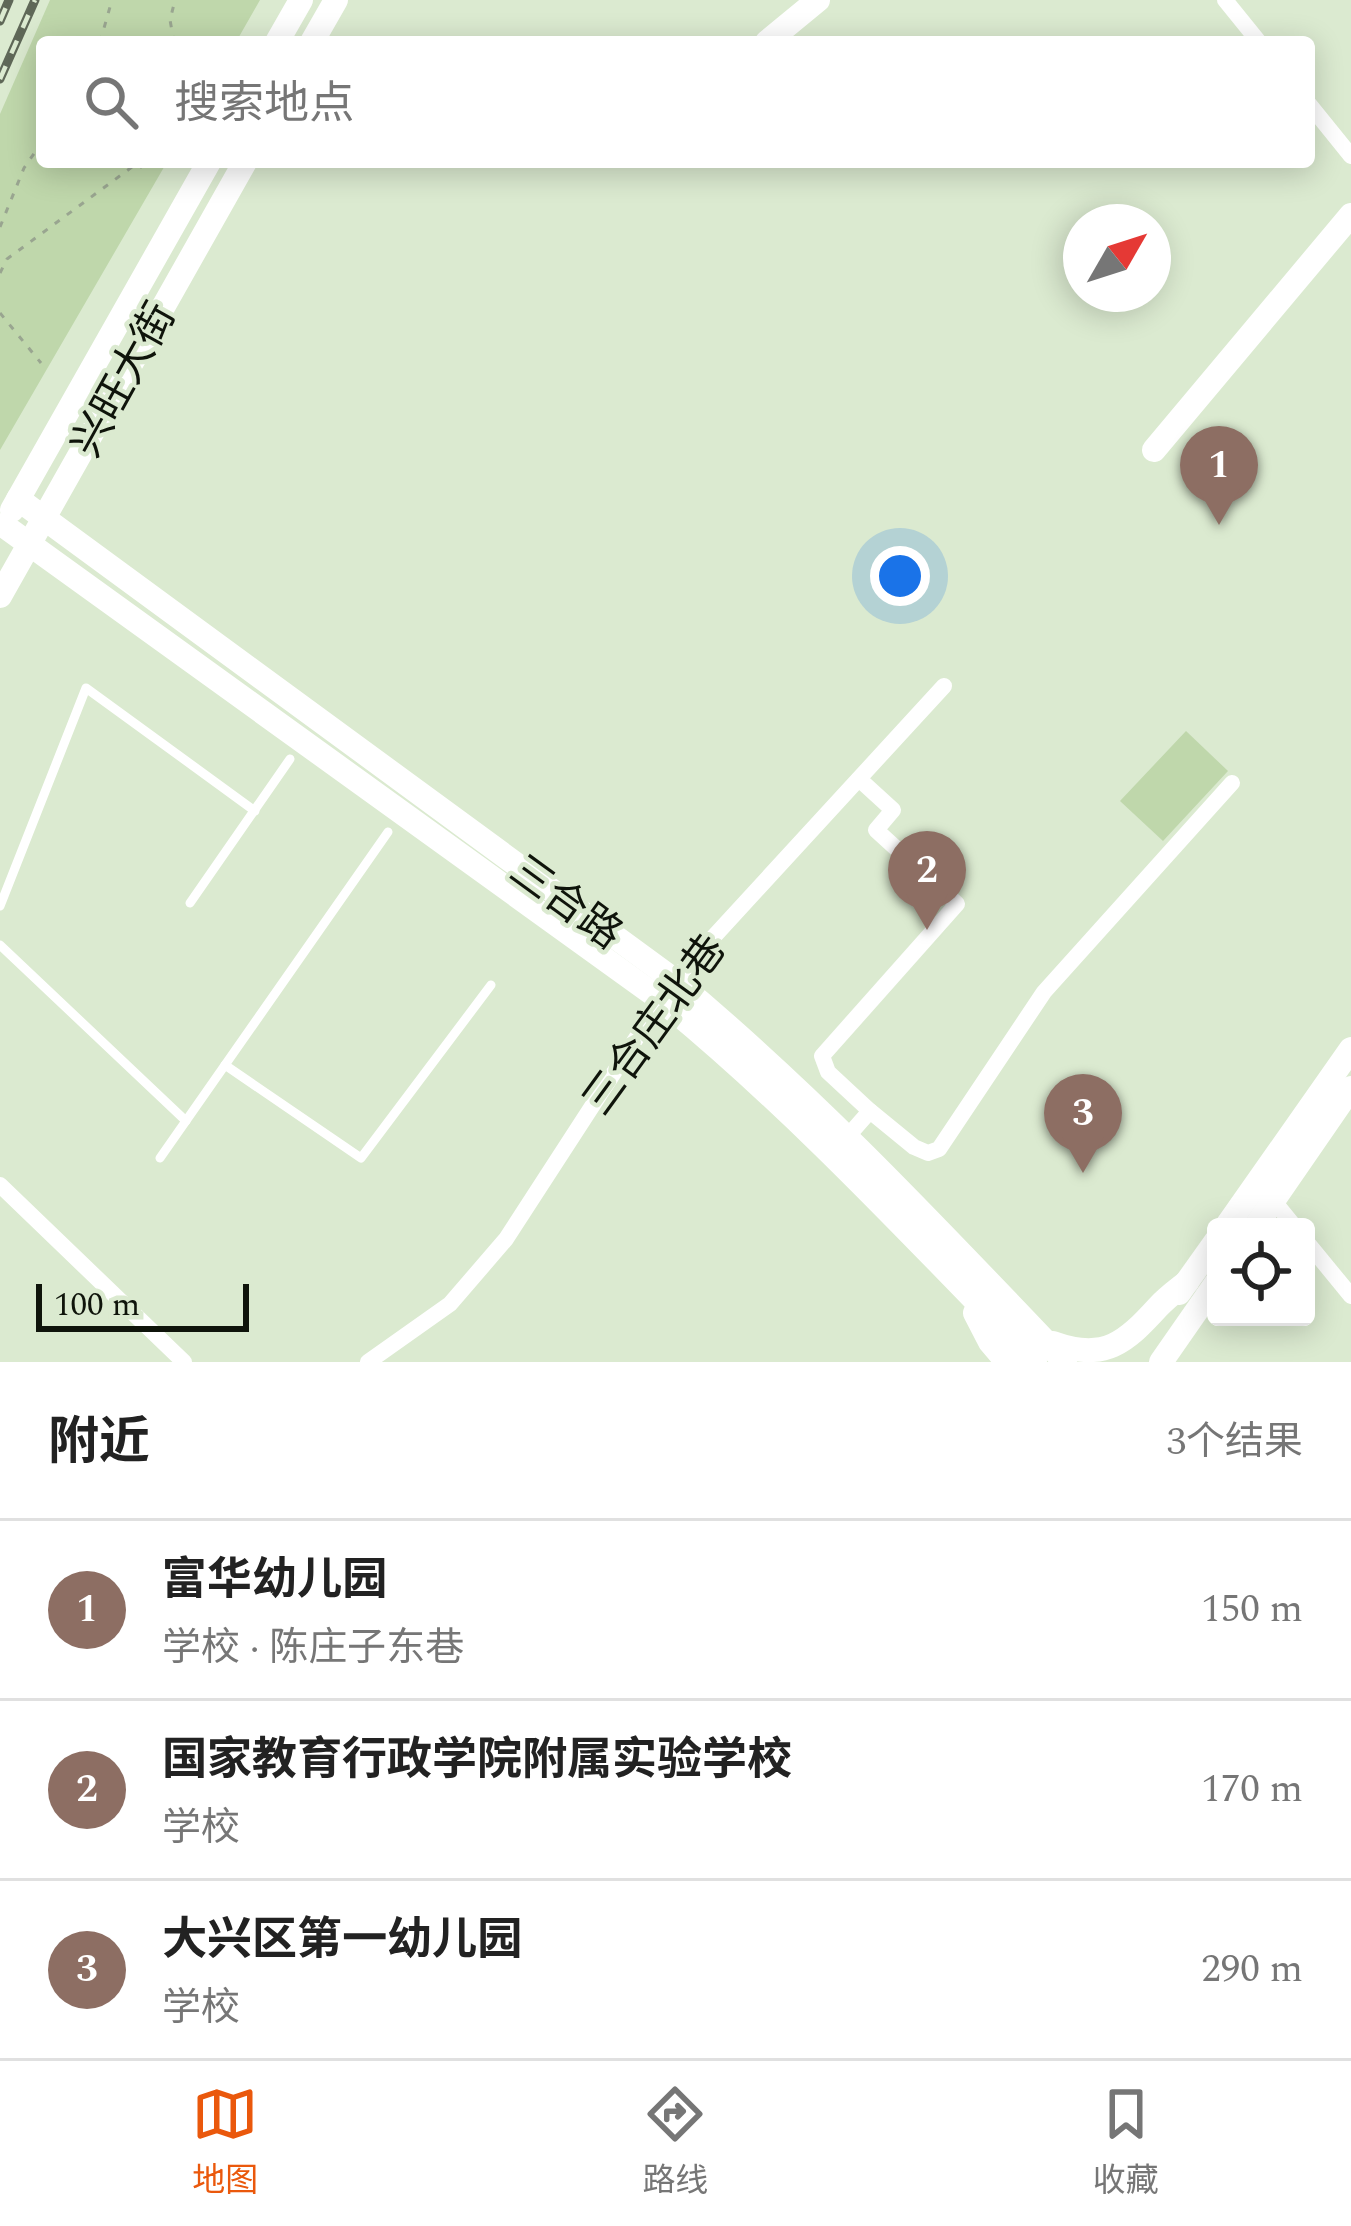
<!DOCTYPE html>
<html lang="zh">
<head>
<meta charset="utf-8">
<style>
  :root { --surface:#fff; --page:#f6f6f6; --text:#222; --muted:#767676; --line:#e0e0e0; --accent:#ea580c }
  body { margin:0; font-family:Spectral,"Noto Sans SC",serif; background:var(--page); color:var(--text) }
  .controls { position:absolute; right:36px; bottom:36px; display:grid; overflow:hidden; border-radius:12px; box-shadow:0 6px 30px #0003 }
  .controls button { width:108px; height:108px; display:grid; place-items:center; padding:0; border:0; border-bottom:3px solid var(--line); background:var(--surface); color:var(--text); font:60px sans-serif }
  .compass { position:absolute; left:1063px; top:204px; width:108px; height:108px; border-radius:50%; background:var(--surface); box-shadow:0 6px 30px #0003; rotate:51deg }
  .scale { position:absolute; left:36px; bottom:30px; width:213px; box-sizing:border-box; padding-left:12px; border:6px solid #0f140b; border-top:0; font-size:33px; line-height:42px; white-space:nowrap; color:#0f140b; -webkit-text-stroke:9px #dbead0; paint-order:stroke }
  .you { position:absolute; left:900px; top:576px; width:42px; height:42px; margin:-30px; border:9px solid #fff; border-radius:50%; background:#1a73e8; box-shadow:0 0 0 18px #1a73e833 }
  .badge { display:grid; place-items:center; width:78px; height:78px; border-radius:50%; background:var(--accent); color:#fff; font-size:39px; font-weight:700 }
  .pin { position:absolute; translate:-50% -99px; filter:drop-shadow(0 3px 6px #0008) }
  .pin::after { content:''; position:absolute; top:63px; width:42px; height:36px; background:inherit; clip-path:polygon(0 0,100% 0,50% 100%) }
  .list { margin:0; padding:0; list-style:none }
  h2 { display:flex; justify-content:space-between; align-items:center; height:156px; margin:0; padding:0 48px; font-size:51px }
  h2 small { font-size:39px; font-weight:400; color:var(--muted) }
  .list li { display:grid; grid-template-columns:78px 1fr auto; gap:36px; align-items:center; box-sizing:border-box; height:180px; padding:0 48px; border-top:3px solid var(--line) }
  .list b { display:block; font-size:45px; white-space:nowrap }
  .list p { margin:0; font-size:39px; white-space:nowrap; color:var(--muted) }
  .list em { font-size:39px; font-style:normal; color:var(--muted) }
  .icon { flex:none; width:66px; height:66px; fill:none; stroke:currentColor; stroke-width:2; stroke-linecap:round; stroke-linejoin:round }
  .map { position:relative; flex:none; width:1351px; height:1362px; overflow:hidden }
  .search { position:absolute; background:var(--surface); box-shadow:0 6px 30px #0003; left:36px; right:36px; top:36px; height:132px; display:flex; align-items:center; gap:30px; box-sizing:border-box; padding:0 42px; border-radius:12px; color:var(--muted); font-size:45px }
  .sheet { height:696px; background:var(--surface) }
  nav { display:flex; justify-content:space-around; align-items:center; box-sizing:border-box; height:168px; border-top:3px solid var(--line); background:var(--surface); font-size:33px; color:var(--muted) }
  nav a { display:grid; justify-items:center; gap:6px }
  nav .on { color:var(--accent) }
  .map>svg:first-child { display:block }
  .green { fill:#bfd7ab }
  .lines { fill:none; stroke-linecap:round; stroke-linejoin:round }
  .path { stroke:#99a590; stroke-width:3; stroke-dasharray:6 9; stroke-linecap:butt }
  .lane { stroke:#fff; stroke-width:9 }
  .street { stroke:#fff; stroke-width:16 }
  .secondary { stroke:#fff; stroke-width:24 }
  .rail-casing { stroke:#5f6858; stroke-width:9 }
  .rail { stroke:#dbead0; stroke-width:4.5; stroke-dasharray:14; stroke-linecap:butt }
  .labels { text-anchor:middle; stroke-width:9; stroke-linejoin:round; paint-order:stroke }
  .street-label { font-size:42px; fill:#0f140b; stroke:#dbead0 }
</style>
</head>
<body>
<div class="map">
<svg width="1351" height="1362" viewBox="0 0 1351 1362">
  <rect width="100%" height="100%" fill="#dbead0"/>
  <g class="green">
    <polygon points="50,0 260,0 236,42 42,42 42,162 167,162 0,450 0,114"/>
    <polygon points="1186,731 1228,771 1163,841 1120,801"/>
  </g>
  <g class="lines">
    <g class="path">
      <polyline points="100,42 112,0"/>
      <polyline points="174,42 170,20 175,0"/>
      <polyline points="0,227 24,168 42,142"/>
      <polyline points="0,273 7,259 136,164 141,167 144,162"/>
      <polyline points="0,313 41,363"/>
    </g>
    <g class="lane">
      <polyline points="190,903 290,759"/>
      <polyline points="0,906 86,688 255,811"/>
      <polyline points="0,945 186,1121"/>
      <polyline points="225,1065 361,1158 491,985"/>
      <polyline points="160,1158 388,832"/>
    </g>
    <g class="street">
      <polyline points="1225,0 1259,42"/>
      <polyline points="1309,104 1351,156"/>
      <polyline points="859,779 893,810 876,830 957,904 822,1056 828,1072 870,1111"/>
      <polyline points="848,1136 870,1111 914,1147 928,1153 939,1149 1044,992 1232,783"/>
      <polyline points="0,1185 184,1362"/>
      <polyline points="1273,1200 1295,1227"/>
      <polyline points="1306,1241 1351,1296"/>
      <polyline points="368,1362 450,1304 506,1239 674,980 944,686"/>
    </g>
    <g class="secondary">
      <polyline points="277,42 301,0"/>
      <polyline points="312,42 336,0"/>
      <polyline points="767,42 818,0"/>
      <polyline points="1154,450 1351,215"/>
      <path d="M18,499L674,980C815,1097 939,1230 1065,1362"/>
      <polyline points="12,510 209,162"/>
      <path d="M3,525L660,999C795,1109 913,1237 1035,1362"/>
      <polyline points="0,596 245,162"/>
      <polyline points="1226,1227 1351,1049"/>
      <polyline points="1255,1227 1351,1088"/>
      <polyline points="1179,1293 1216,1241"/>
      <polyline points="975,1313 990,1342 1007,1362"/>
      <path d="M1053,1343C1105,1362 1126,1342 1158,1307C1167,1297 1177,1290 1187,1282"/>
      <polyline points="1161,1362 1216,1283"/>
    </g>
    <defs>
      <g id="rail">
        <polyline points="0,21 9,0"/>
        <polyline points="0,79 35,0"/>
      </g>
    </defs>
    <use href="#rail" class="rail-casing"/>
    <use href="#rail" class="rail"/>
  </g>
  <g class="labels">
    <g class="street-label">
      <text transform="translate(122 379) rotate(-61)" y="15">兴旺大街</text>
      <text transform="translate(567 901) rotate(36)" y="15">三合路</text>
      <text transform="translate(653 1024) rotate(-54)" y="15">三合庄北巷</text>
    </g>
  </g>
</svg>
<div class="controls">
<button><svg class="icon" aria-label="locate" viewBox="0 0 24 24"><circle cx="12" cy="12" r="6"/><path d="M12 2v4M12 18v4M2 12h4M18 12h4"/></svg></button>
</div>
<svg class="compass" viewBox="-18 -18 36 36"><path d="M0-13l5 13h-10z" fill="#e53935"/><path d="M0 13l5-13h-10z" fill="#767676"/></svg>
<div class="scale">100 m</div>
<div class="you"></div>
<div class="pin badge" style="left:1219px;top:525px;background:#8d6e63">1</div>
<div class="pin badge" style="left:927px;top:930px;background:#8d6e63">2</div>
<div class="pin badge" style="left:1083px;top:1173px;background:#8d6e63">3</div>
<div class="search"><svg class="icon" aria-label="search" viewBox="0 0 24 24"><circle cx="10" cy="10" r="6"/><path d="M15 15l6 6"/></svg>搜索地点</div>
</div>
<section class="sheet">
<h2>附近<small>3个结果</small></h2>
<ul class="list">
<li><span class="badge" style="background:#8d6e63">1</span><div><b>富华幼儿园</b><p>学校 · 陈庄子东巷</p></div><em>150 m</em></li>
<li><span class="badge" style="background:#8d6e63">2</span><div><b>国家教育行政学院附属实验学校</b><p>学校</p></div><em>170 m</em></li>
<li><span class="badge" style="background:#8d6e63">3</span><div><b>大兴区第一幼儿园</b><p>学校</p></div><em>290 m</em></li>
</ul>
</section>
<nav>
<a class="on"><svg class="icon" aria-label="map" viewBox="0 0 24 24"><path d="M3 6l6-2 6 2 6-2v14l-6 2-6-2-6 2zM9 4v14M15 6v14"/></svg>地图</a>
<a><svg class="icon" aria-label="directions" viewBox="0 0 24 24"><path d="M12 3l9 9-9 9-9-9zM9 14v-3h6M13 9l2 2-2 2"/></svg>路线</a>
<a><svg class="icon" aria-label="saved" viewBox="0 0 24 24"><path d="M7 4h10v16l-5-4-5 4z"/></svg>收藏</a>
</nav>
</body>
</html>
